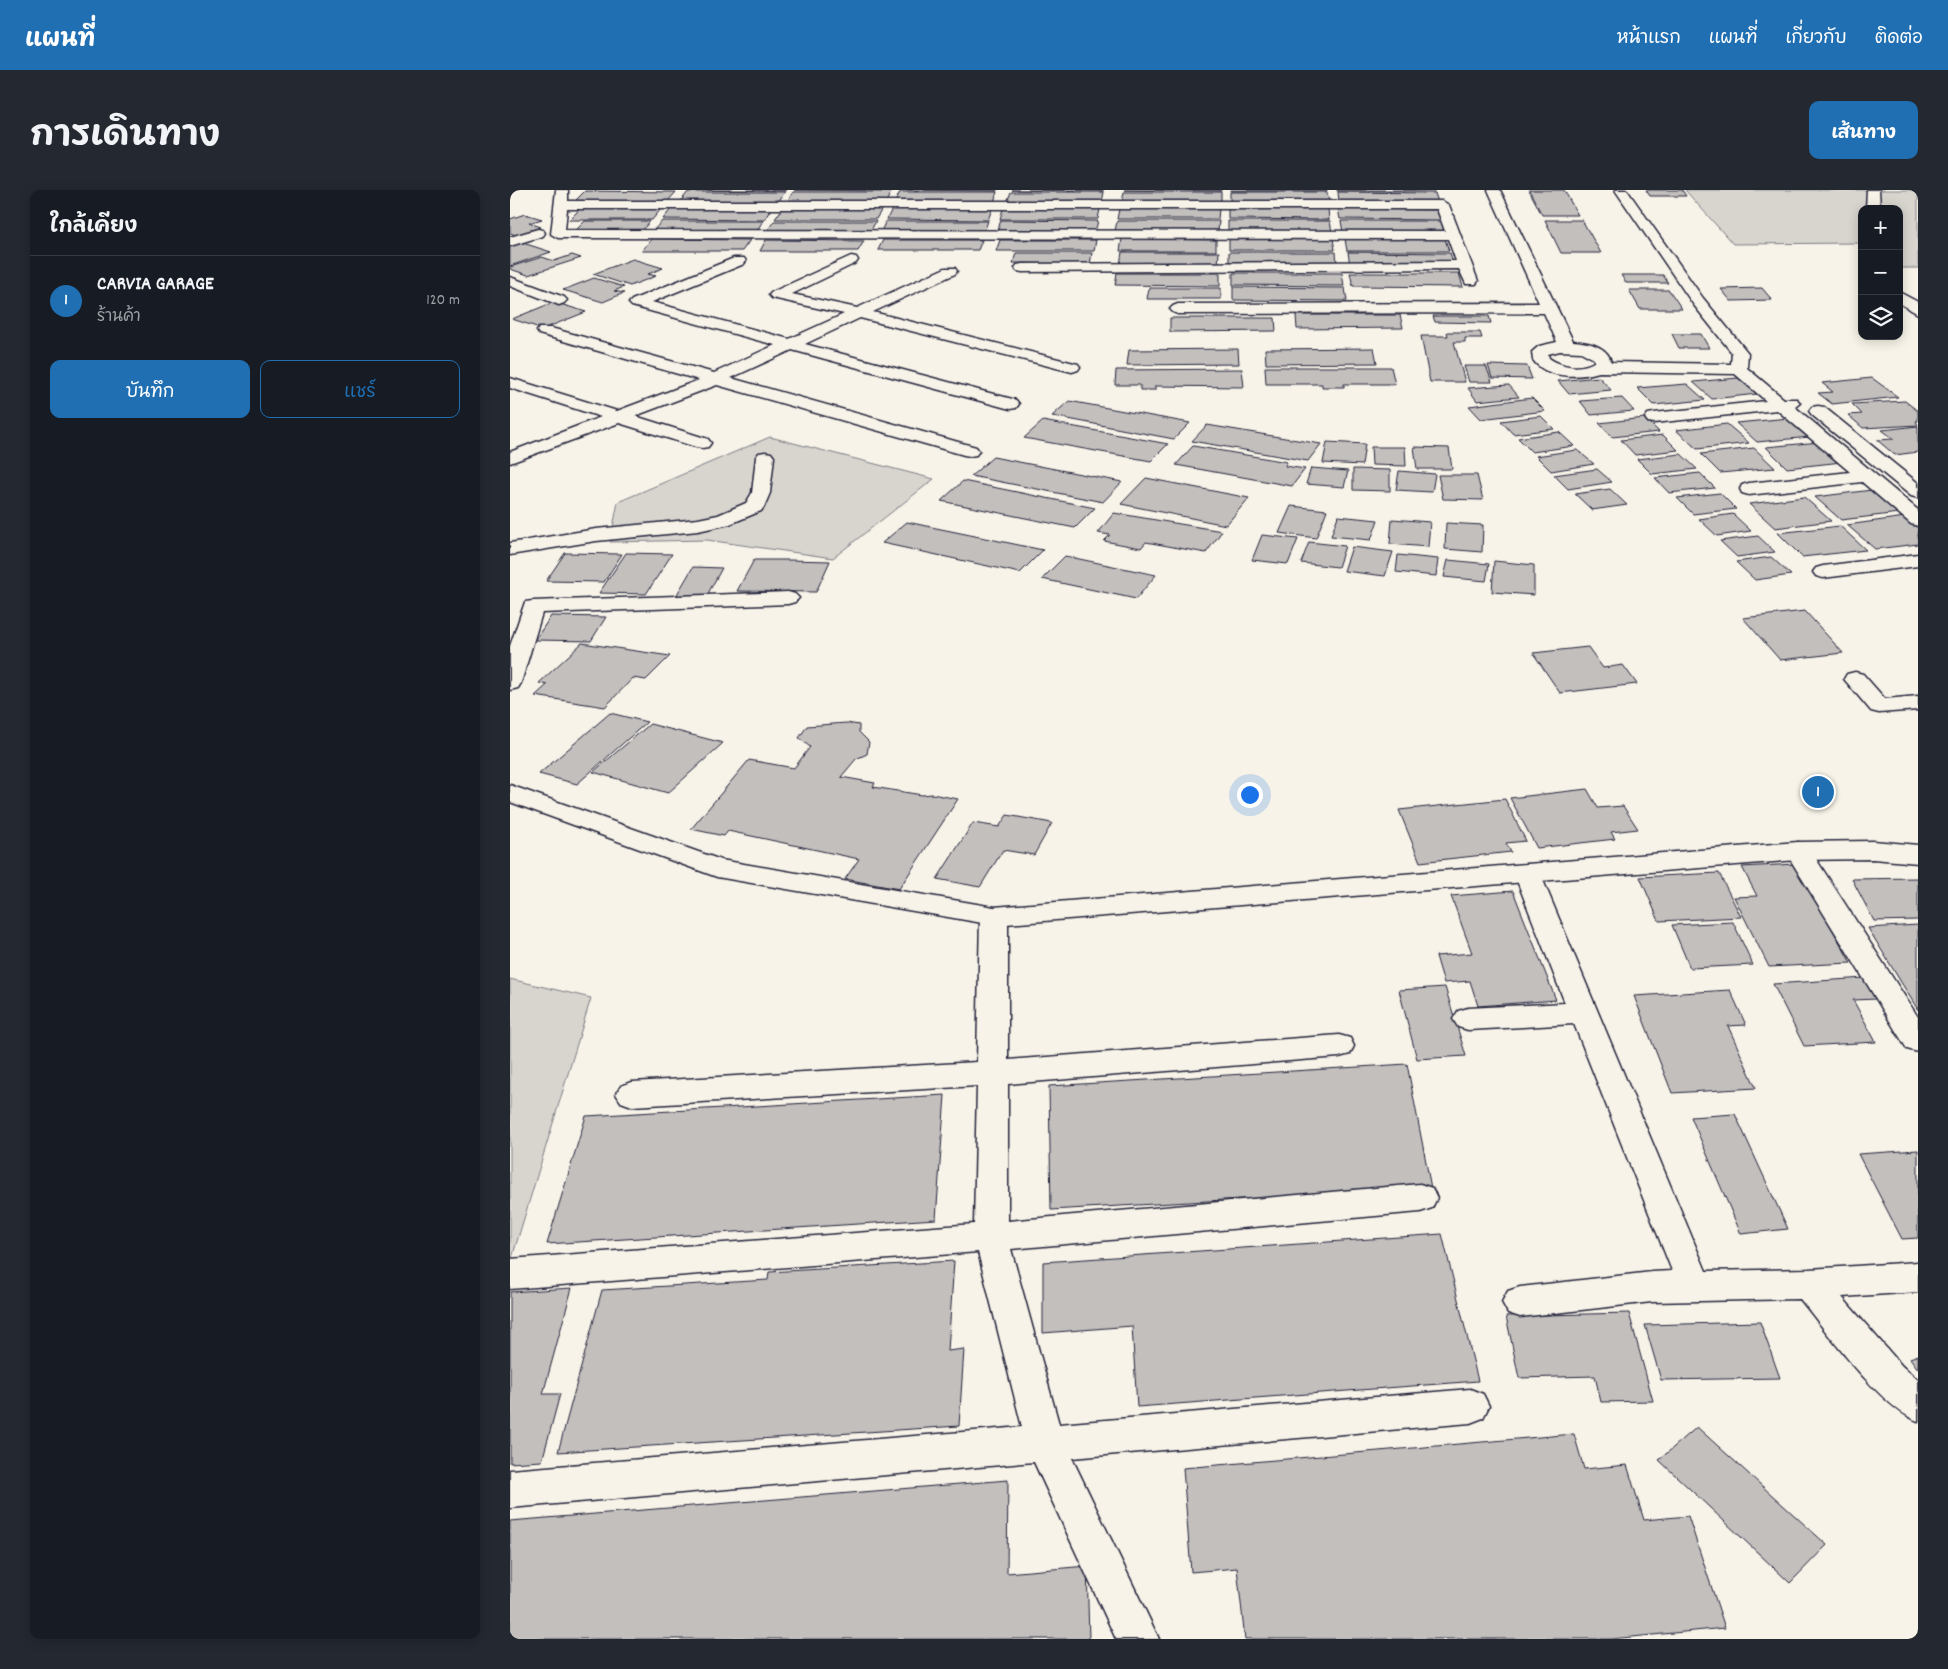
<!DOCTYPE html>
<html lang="th">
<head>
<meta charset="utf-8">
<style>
  :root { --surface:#171b24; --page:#242831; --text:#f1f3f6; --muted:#9ea1a6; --line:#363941; --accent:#1f6fb2 }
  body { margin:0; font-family:Dekko,"Playpen Sans Thai",sans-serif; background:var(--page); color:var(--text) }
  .controls { position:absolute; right:15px; top:15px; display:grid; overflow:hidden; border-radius:10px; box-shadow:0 2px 12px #0003 }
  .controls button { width:45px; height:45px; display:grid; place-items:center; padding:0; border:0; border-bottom:1px solid var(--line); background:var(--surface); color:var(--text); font:25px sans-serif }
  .you { position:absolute; left:739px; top:604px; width:18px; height:18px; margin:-12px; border:4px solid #fff; border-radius:50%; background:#1a73e8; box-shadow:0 0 0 8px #1a73e833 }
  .badge { display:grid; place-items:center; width:32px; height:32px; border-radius:50%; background:var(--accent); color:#fff; font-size:16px; font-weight:700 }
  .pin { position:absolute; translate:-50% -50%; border:2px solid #fff; box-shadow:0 1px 5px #0006 }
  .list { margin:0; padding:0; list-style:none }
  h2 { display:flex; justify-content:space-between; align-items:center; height:65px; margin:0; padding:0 20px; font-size:21px }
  h2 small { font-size:16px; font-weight:400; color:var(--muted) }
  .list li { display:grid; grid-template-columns:32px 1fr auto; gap:15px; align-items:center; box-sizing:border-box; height:90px; padding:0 20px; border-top:1px solid var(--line) }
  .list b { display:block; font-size:19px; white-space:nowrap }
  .list p { margin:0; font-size:16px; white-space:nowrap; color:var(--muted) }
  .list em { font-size:16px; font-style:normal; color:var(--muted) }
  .actions { display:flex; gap:10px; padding:15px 20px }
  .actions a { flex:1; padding:11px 0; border:1px solid var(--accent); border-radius:10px; text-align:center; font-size:18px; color:var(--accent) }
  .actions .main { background:var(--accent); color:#fff }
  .icon { flex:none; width:28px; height:28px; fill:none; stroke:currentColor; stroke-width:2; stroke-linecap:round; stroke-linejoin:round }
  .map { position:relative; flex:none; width:1408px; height:1449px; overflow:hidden; border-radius:10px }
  header { display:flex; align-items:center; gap:30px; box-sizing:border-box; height:70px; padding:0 25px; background:var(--accent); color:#fff }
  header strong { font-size:24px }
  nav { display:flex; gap:28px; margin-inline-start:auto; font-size:18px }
  .intro { display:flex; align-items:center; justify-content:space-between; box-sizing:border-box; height:120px; padding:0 30px }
  h1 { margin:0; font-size:35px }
  .button { padding:12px 22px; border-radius:10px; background:var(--accent); color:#fff; font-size:18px; font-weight:700 }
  main { display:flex; gap:30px; padding:0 30px }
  aside { flex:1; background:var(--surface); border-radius:10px; box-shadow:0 2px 12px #0003 }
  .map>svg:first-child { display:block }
  .green { fill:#d8d5cf; stroke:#7d7c85 }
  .building { fill:#c2bfbd; stroke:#22223b }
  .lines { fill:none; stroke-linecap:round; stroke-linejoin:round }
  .street-casing { stroke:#22223b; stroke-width:3 }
  .secondary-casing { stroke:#22223b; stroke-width:3 }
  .street { fill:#f7f3e8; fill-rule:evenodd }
  .secondary { fill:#f7f3e8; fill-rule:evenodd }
</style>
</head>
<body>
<header>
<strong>แผนที่</strong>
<nav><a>หน้าแรก</a><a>แผนที่</a><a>เกี่ยวกับ</a><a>ติดต่อ</a></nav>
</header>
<div class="intro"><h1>การเดินทาง</h1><a class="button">เส้นทาง</a></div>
<main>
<aside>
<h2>ใกล้เคียง<small></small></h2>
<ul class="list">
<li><span class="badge">1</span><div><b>CARVIA GARAGE</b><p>ร้านค้า</p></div><em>120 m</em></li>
</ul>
<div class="actions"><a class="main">บันทึก</a><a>แชร์</a></div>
</aside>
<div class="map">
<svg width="1408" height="1449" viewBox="0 0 1408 1449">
  <rect width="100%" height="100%" fill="#f7f3e8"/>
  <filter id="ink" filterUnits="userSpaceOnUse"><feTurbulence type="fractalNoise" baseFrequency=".02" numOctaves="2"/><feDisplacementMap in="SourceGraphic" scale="10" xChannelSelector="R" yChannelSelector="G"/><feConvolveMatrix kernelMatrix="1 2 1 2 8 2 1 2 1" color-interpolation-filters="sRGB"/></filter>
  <g filter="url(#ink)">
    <g class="green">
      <polygon points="1175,0 1408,0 1408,78 1389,78 1389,19 1352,19 1352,53 1223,54"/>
      <polygon points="260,247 424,289 323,368 197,350 100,352 108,312"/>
      <polygon points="0,789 81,808 2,1068 0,1068"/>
    </g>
    <g class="building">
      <polygon points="179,0 276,0 276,1"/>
      <polygon points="284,0 382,0 381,1"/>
      <polygon points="390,0 487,0 487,1"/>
      <polygon points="502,0 593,0 593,1"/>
      <polygon points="614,0 711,0 711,1"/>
      <polygon points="817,0 817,1 720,1 720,0"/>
      <polygon points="827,0 924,0 925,1 827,1"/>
      <polygon points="1019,0 1054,0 1068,25 1032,25"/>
      <polygon points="1136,0 1172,0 1176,6 1140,6"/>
      <polygon points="75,1 166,2 157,12 64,12"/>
      <polygon points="178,2 275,2 268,12 170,12"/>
      <polygon points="283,2 381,2 376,12 277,12"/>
      <polygon points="390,2 487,2 484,12 385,12"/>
      <polygon points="501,2 594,2 592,12 497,12"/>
      <polygon points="614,2 711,2 711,12 612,12"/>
      <polygon points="720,2 817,2 819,12 720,12"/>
      <polygon points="828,2 925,3 928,12 829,12"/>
      <polygon points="70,19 151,19 142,30 59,30"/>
      <polygon points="161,19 261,19 254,30 153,29"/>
      <polygon points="272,19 372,19 366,29 265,29"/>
      <polygon points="382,19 482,19 478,30 377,29"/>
      <polygon points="493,19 590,19 588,29 490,29"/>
      <polygon points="609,19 709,19 708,29 607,29"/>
      <polygon points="718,19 818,19 819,30 718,29"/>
      <polygon points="828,19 928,20 932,30 830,29"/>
      <polygon points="15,24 32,29 19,33 31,37 6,45 0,43 0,29"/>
      <polygon points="491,30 588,31 585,42 487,42"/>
      <polygon points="1035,30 1072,30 1091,63 1051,63"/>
      <polygon points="75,31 140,31 131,42 64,42"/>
      <polygon points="152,31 253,31 246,42 143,41"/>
      <polygon points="264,31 366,31 360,42 257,41"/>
      <polygon points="376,31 478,31 474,42 371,41"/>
      <polygon points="607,31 709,31 708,42 605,41"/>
      <polygon points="718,31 820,31 822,42 718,41"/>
      <polygon points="831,31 933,31 936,42 833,42"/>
      <polygon points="141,49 240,50 232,61 132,61"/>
      <polygon points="612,49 706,50 706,61 610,61"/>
      <polygon points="719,49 823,49 825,60 719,60"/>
      <polygon points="835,49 935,49 939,61 837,61"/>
      <polygon points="256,50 354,51 348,61 250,61"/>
      <polygon points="373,50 472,50 468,60 368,60"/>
      <polygon points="490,50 586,50 584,61 486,61"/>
      <polygon points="10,52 41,62 0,76 0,56"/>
      <polygon points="612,62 709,62 708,75 610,75"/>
      <polygon points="719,62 826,62 827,74 719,73"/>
      <polygon points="838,62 940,63 944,75 840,75"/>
      <polygon points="506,63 582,63 580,74 503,73"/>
      <polygon points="62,65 71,68 18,85 0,79 0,77 32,67 44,71"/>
      <polygon points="123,69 153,78 138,84 146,86 120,96 83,84"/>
      <polygon points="607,83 710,83 710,96 605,95"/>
      <polygon points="723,83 832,83 834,96 723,95"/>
      <polygon points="840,83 949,83 953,97 843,96"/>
      <polygon points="1111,85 1153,85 1158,93 1116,93"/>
      <polygon points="84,88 114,97 104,101 114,103 93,112 53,100"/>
      <polygon points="723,97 835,98 837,111 723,110"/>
      <polygon points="639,98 711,98 711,109 637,109"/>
      <polygon points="1252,98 1262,110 1221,111 1211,99"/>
      <polygon points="1119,100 1159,100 1172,119 1130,119"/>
      <polygon points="44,112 76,122 33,139 2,129"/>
      <polygon points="786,125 890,125 893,138 787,139"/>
      <polygon points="923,126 979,126 981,133 925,132"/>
      <polygon points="660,128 765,128 766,141 660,142"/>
      <polygon points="937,142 970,142 972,148 955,148 955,152 944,152 955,192 920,192 911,146 938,146"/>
      <polygon points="1162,144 1191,144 1199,158 1169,158"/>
      <polygon points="864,158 867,173 756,174 755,159"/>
      <polygon points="728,159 729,174 617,175 619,160"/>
      <polygon points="978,175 1017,176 1022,189 982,188"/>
      <polygon points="954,176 976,176 982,192 959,192"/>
      <polygon points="755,177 881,177 885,194 834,194 834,197 812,197 812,194 756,194"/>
      <polygon points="732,179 734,197 645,196 645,200 630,200 630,195 605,195 606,180"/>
      <polygon points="1089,187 1101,200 1059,204 1048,191"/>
      <polygon points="1228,188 1247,204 1202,209 1183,192"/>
      <polygon points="1362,188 1388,207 1322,214 1308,203 1323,202 1312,193"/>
      <polygon points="1177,194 1195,210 1144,215 1127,198"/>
      <polygon points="999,195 1009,207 967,211 958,198"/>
      <polygon points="1022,208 1035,221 971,229 959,216"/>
      <polygon points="1112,208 1124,221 1081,225 1070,211"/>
      <polygon points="559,211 680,233 664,249 542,226"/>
      <polygon points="1395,211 1408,221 1408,231 1406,231 1408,235 1353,238 1338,225 1352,224 1342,214"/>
      <polygon points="1031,226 1044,239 1003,244 991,231"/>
      <polygon points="1135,228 1149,242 1102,247 1089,233"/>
      <polygon points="1279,228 1300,247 1247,252 1226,233"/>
      <polygon points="533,231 658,254 641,271 514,248"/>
      <polygon points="1217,234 1239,253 1187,259 1166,240"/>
      <polygon points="697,235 811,254 798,271 682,251"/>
      <polygon points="1408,236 1408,262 1385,265 1367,250 1384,249 1372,240"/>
      <polygon points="1049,242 1064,256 1022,262 1008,248"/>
      <polygon points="1153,245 1168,260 1125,265 1111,250"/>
      <polygon points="817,252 855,254 852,275 813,273"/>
      <polygon points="1310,252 1332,272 1277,278 1256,257"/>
      <polygon points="683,256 777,272 775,276 795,279 782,296 666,275"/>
      <polygon points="861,257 895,257 896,276 862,275"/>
      <polygon points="904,257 939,258 942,279 907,279"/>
      <polygon points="1244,258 1265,278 1210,283 1191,264"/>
      <polygon points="1067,260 1084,274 1041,281 1026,266"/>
      <polygon points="1171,264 1187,279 1142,284 1127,269"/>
      <polygon points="483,267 612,292 593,312 461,286"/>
      <polygon points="801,278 838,281 834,297 796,294"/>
      <polygon points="843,279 880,280 880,301 843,300"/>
      <polygon points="1087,279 1102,292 1058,299 1044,285"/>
      <polygon points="889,281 925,284 922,302 886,300"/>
      <polygon points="1190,283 1205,298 1159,303 1145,288"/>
      <polygon points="928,285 967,285 973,310 933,309"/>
      <polygon points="636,288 739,308 716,335 611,314"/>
      <polygon points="453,291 585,318 565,338 431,311"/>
      <polygon points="1100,299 1117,315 1082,320 1065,304"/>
      <polygon points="1362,300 1389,323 1331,330 1305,307"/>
      <polygon points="1210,303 1226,319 1183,324 1167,308"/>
      <polygon points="1294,307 1321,331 1265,338 1239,314"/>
      <polygon points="781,316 817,320 806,348 769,343"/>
      <polygon points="604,323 712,341 696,363 636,352 631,358 594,351 600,345 588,343"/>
      <polygon points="1223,324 1241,341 1207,346 1189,329"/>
      <polygon points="828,326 868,330 861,350 821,346"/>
      <polygon points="1395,327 1408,338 1408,354 1365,359 1337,335"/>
      <polygon points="882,329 920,332 918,357 880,354"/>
      <polygon points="397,332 533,360 510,383 372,353"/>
      <polygon points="936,333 973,335 972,362 935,359"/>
      <polygon points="1330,336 1356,360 1292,367 1268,343"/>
      <polygon points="752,345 788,349 778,374 742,370"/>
      <polygon points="1248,346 1265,362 1227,367 1210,351"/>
      <polygon points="799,352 835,356 828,377 791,373"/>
      <polygon points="842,357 883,362 875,386 834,381"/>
      <polygon points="55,363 112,364 94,392 36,391"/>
      <polygon points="116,363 162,364 136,404 89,403"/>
      <polygon points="888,365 928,369 926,386 886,382"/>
      <polygon points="555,366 646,385 626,409 532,389"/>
      <polygon points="1261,367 1281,385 1245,390 1226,372"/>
      <polygon points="244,370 279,370 320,371 306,402 227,401"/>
      <polygon points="938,370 979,374 976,391 934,387"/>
      <polygon points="984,371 1024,375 1024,405 982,402"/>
      <polygon points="183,377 212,378 196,407 166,406"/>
      <polygon points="1295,421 1333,463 1270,470 1233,428"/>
      <polygon points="41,426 96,427 81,451 25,450"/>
      <polygon points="72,453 160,466 136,490 123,488 95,517 25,506 37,495 29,493"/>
      <polygon points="1078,457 1093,478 1113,475 1127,494 1050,503 1023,463"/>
      <polygon points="100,523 137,532 67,594 29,584"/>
      <polygon points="336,533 349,535 349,542 359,552 357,564 346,569 331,587 365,593 363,597 412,605 422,604 448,609 389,699 335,689 349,669 218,641 214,646 181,639 239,570 284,578 300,557 289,548 297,536"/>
      <polygon points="140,534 213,553 158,603 83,582"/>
      <polygon points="1077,599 1088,618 1113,616 1128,639 1101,642 1105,649 1027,658 1000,608"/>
      <polygon points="995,609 1016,651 996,653 1001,662 910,672 889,620"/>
      <polygon points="497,625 542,633 524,665 493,660 470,697 427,689 463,633 489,637"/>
      <polygon points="1286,674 1341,773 1259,777 1224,707 1247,706 1232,677"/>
      <polygon points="1209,683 1231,727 1149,731 1130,687"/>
      <polygon points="1408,688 1408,730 1364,731 1342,689"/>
      <polygon points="1003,701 1046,810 968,816 960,791 934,793 926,766 962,763 941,706"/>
      <polygon points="1223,732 1243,775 1180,778 1162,735"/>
      <polygon points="1408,735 1408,820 1358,738"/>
      <polygon points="1355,788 1367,809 1343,810 1366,852 1294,856 1263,794"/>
      <polygon points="935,797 956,866 907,869 889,800"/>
      <polygon points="1220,800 1236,835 1218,836 1246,898 1162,903 1124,806"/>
      <polygon points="897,874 921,998 541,1020 539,896"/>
      <polygon points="435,905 426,1029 37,1054 76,926"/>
      <polygon points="1225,924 1278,1039 1231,1044 1181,927"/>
      <polygon points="1408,960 1408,1048 1392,1049 1348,964"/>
      <polygon points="932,1044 968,1191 627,1217 622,1136 533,1143 533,1072"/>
      <polygon points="444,1071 438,1161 454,1159 449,1236 48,1262 92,1100 258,1090 259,1082"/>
      <polygon points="62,1098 33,1204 50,1204 32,1271 0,1273 0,1102"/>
      <polygon points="1119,1123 1143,1211 1091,1212 1085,1186 1009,1188 996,1126"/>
      <polygon points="1250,1132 1270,1188 1151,1190 1135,1135"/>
      <polygon points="1408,1165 1408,1179 1400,1168"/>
      <polygon points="1187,1237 1317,1355 1280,1393 1149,1270"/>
      <polygon points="1064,1244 1074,1279 1117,1275 1134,1330 1178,1326 1215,1438 1101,1449 735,1449 727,1378 681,1382 673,1278"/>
      <polygon points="498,1290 497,1383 577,1376 579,1449 0,1449 0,1331"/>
    </g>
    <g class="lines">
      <defs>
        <g id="street">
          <path d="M46,0H58V11H932L939,15L968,91L966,94H956L949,79L512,82L507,81L505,78L507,75L512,74L946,71L938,49L48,48L41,44ZM57,19H927L935,41L55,40Z"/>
          <path d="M978,0H990L1063,151C1077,152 1098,156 1101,172L1221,174L1222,163L1183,114L1105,0H1117L1193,108L1238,163L1237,178L1274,209H1287L1290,213L1285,217L1408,320V336L1401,334L1352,292L1239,305L1232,303L1230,299L1232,295L1239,293L1340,282L1267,220L1144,233L1138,232L1135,228L1138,224L1144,223L1256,211L1225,184L1089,182C1070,188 1036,189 1023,170L1022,162L1029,156L1047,152L1034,123L668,124L663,122L660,119L663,116L668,114L1029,113ZM1050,161L1071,162L1084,169V172C1070,180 1052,177 1039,168L1038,164Z"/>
          <polygon points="1357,0 1369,0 1370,19 1356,19"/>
          <polygon points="28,39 33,40 35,43 33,46 0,56 0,47"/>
          <polygon points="341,66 346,67 348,70 346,73 282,104 347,118 435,78 445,78 447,81 445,84 363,122 568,174 570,177 568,180 562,182 350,128 295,154 506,210 509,214 506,218 500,219 282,160 221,188 466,257 469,261 466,265 460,266 454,265 207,195 125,226 198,249 201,253 198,257 192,258 186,257 109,233 0,273 0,262 91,227 0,198 0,188 107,221 189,190 29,144 27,141 29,138 41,138 204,183 265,155 122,116 119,113 122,110 224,68 234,68 236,71 234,74 142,112 279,149 334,124 262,108 259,105 262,102"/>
          <polygon points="0,87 54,107 57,110 54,113 49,115 0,96"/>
          <polygon points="1389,102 1408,112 1408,124 1389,113"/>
          <polygon points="1308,216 1314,217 1408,293 1408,308 1401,306 1302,225 1299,221 1302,217"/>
          <polygon points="255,262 261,263 264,267 260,303 254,317 251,321 220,334 188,341 86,351 0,365 0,353 86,339 188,329 208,325 236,313 242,303 246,267 249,263"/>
          <polygon points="1408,364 1408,376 1313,388 1306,386 1303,382 1306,378 1313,376"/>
          <polygon points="278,402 285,404 289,408 285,412 278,414 32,423 11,493 8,498 0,500 0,456 15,412 23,411"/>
          <polygon points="1345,482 1353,484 1375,509 1408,506 1408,520 1369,523 1361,521 1334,489 1337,484"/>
          <polygon points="1288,652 1297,655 1408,827 1408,862 1397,859 1275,661 1279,655"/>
          <path d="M1017,674L1026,677L1030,683L1196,1081L1299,1079L1408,1072V1102L1332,1107L1392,1176L1408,1190V1231C1370,1217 1318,1143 1290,1109L1142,1112L1010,1127L998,1123L992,1112L998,1101L1010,1097L1142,1082L1162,1081L1064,834L958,840L948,837L943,829L948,821L958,818L1055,813L1004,683L1008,677Z"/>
          <polygon points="484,717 494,719 498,726 498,870 829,845 840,848 844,856 840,864 829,867 498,894 498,1031 910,994 922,998 927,1008 922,1018 910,1022 501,1059 549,1234 960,1199 973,1204 979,1216 973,1228 960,1233 562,1268 649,1449 606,1449 524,1272 0,1318 0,1280 512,1237 468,1062 0,1099 0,1069 464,1034 467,896 122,916 111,912 106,904 111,896 122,892 467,872 470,726 474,719"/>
        </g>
        <polygon id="secondary" points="0,595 211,670 484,717 1288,652 1363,651 1408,655 1408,673 1363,669 1288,670 484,735 207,687 0,612"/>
      </defs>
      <use href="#street" class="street-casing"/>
      <use href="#secondary" class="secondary-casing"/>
      <use href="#street" class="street"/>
      <use href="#secondary" class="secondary"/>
    </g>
  </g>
</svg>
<div class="controls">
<button>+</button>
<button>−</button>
<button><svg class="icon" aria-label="layers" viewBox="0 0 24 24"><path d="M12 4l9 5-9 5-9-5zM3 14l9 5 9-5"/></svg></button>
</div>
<div class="you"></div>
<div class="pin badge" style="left:1308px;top:602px">1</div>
</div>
</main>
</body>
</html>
